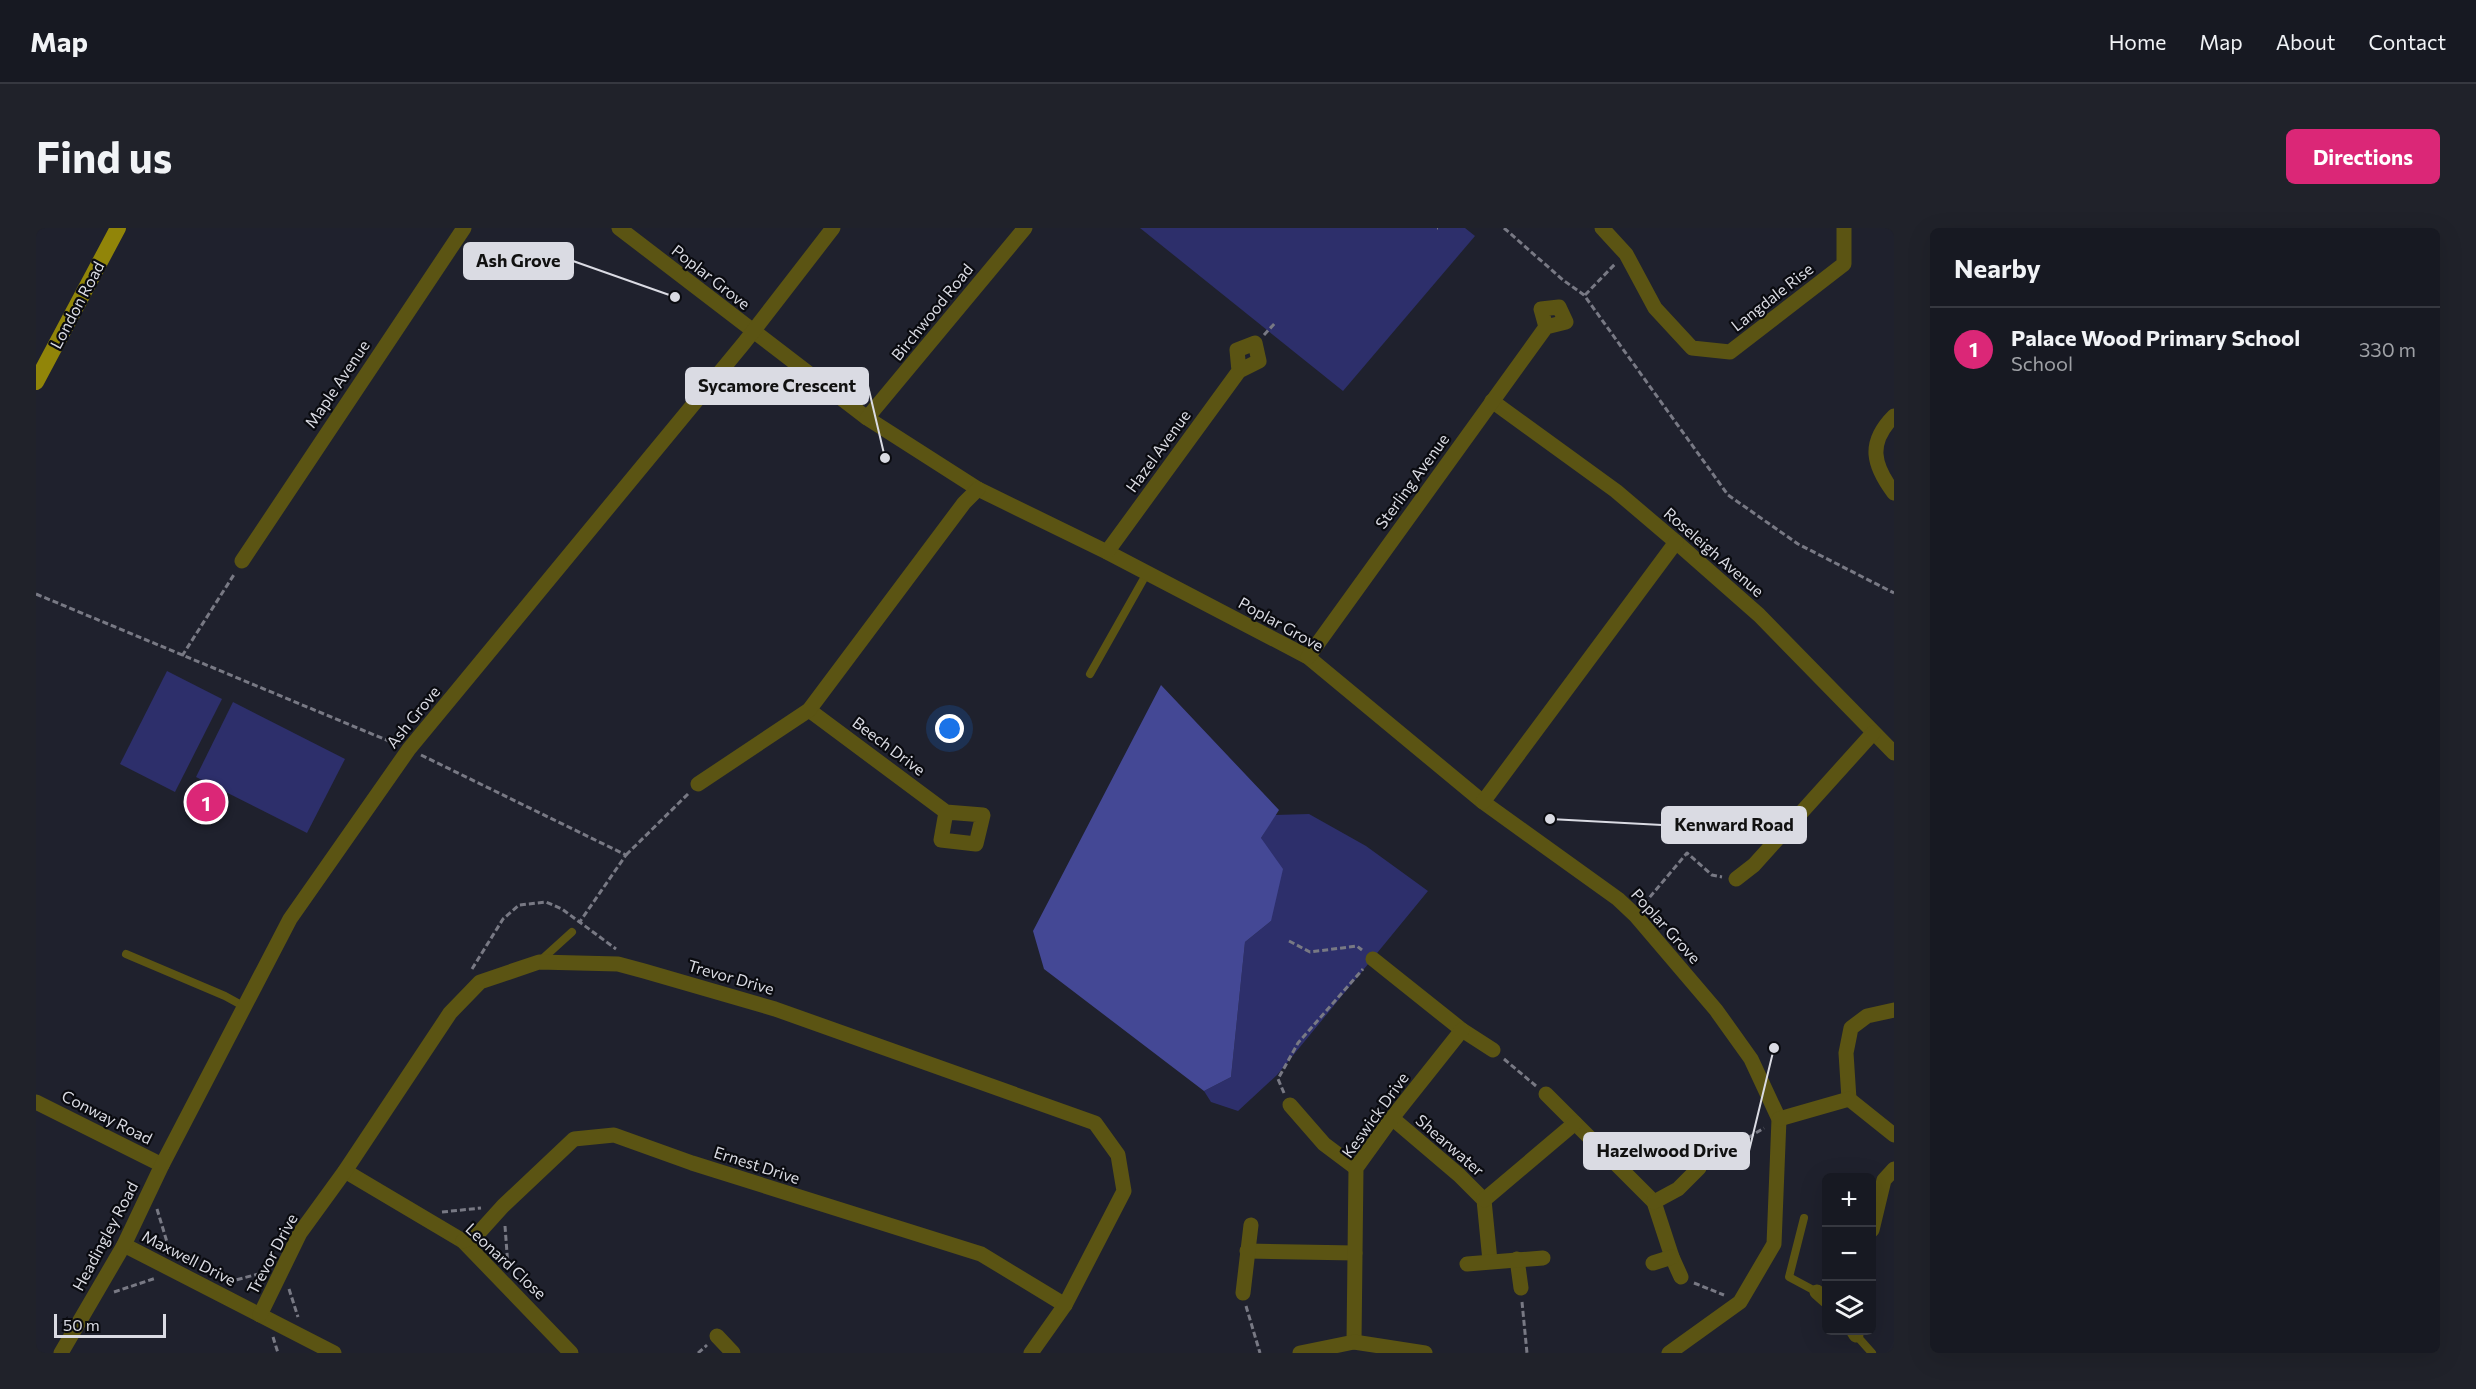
<!DOCTYPE html>
<html lang="en">
<head>
<meta charset="utf-8">
<style>
  :root { --surface:#171922; --page:#20222a; --text:#f1f3f6; --muted:#9ea0a5; --line:#363840; --accent:#db2777 }
  body { margin:0; font-family:Commissioner,sans-serif; background:var(--page); color:var(--text) }
  .controls { position:absolute; right:18px; bottom:18px; display:grid; overflow:hidden; border-radius:9px; box-shadow:0 6px 24px #0002 }
  .controls button { width:54px; height:54px; display:grid; place-items:center; padding:0; border:0; border-bottom:2px solid var(--line); background:var(--surface); color:var(--text); font:30px sans-serif }
  .scale { position:absolute; left:18px; bottom:15px; width:112px; box-sizing:border-box; padding-left:6px; border:3px solid #dadbe3; border-top:0; font-size:16px; line-height:21px; white-space:nowrap; color:#dadbe3; -webkit-text-stroke:4px #0a0b10; paint-order:stroke }
  .you { position:absolute; left:914px; top:501px; width:21px; height:21px; margin:-15px; border:4px solid #fff; border-radius:50%; background:#1a73e8; box-shadow:0 0 0 9px #1a73e833 }
  .badge { display:grid; place-items:center; width:39px; height:39px; border-radius:50%; background:var(--accent); color:#fff; font-size:20px; font-weight:700 }
  .pin { position:absolute; translate:-50% -50%; border:3px solid #fff; box-shadow:0 2px 6px #0006 }
  .list { margin:0; padding:0; list-style:none }
  h2 { display:flex; justify-content:space-between; align-items:center; height:78px; margin:0; padding:0 24px; font-size:26px }
  h2 small { font-size:20px; font-weight:400; color:var(--muted) }
  .list li { display:grid; grid-template-columns:39px 1fr auto; gap:18px; align-items:center; box-sizing:border-box; height:84px; padding:0 24px; border-top:2px solid var(--line) }
  .list b { display:block; font-size:22px; white-space:nowrap }
  .list p { margin:0; font-size:20px; white-space:nowrap; color:var(--muted) }
  .list em { font-size:20px; font-style:normal; color:var(--muted) }
  .icon { flex:none; width:33px; height:33px; fill:none; stroke:currentColor; stroke-width:2; stroke-linecap:round; stroke-linejoin:round }
  .map { position:relative; flex:none; width:1858px; height:1125px; overflow:hidden; border-radius:9px }
  header { display:flex; align-items:center; gap:36px; box-sizing:border-box; height:84px; padding:0 30px; background:var(--surface); border-bottom:2px solid var(--line) }
  header strong { font-size:28px }
  nav { display:flex; gap:33px; margin-inline-start:auto; font-size:21px }
  .intro { display:flex; align-items:center; justify-content:space-between; box-sizing:border-box; height:144px; padding:0 36px }
  h1 { margin:0; font-size:42px }
  .button { padding:15px 27px; border-radius:9px; background:var(--accent); color:#fff; font-size:21px; font-weight:700 }
  main { display:flex; gap:36px; padding:0 36px }
  aside { flex:1; background:var(--surface); border-radius:9px; box-shadow:0 6px 24px #0002 }
  .map>svg:first-child { display:block }
  .green { fill:#2d2f6b }
  .forest { fill:#444895 }
  .lines { fill:none; stroke-linecap:round; stroke-linejoin:round }
  .path { stroke:#787984; stroke-width:3; stroke-dasharray:6 3; stroke-linecap:butt }
  .service { stroke:#5b5413; stroke-width:8 }
  .minor { stroke:#5b5413; stroke-width:15 }
  .primary { stroke:#918509; stroke-width:16 }
  .labels { text-anchor:middle; stroke-width:4.5; stroke-linejoin:round; paint-order:stroke }
  .street-label { font-size:16px; fill:#dadbe3; stroke:#0a0b10 }
  .leader { fill:none; stroke:#dadbe3; stroke-width:2 }
  .callout-dot { fill:#dadbe3; stroke:#0a0b10; stroke-width:2 }
  .callout { fill:#dadbe3; stroke:#dadbe3; stroke-width:2 }
  .callout-label { font-size:18px; text-anchor:middle; font-weight:bold; fill:#111 }
</style>
</head>
<body>
<header>
<strong>Map</strong>
<nav><a>Home</a><a>Map</a><a>About</a><a>Contact</a></nav>
</header>
<div class="intro"><h1>Find us</h1><a class="button">Directions</a></div>
<main>
<div class="map">
<svg width="1858" height="1125" viewBox="0 0 1858 1125">
  <rect width="100%" height="100%" fill="#1f212d"/>
  <g class="green">
    <polygon points="1104,0 1429,0 1439,8 1307,163"/>
    <polygon points="131,443 186,471 139,564 84,536"/>
    <polygon points="197,474 309,531 271,605 160,549"/>
    <polygon points="1273,586 1330,618 1392,663 1241,847 1202,883 1175,874 1168,863 1195,849 1209,714 1235,693 1225,610 1239,587"/>
  </g>
  <polygon class="forest" points="1125,457 1243,582 1225,610 1247,641 1235,693 1209,714 1195,849 1168,863 1008,741 997,703"/>
  <g class="lines">
    <g class="path">
      <polyline points="1401,0 1402,0"/>
      <polyline points="1468,0 1527,52 1548,67 1692,267 1762,316 1858,365"/>
      <polyline points="1549,67 1580,35"/>
      <polyline points="1228,107 1239,95"/>
      <polyline points="0,366 360,516"/>
      <polyline points="146,428 199,345"/>
      <polyline points="385,527 590,627 543,695"/>
      <polyline points="590,627 653,565"/>
      <polyline points="1608,676 1651,625 1676,647 1686,649"/>
      <polyline points="1253,713 1274,724 1321,718 1326,722"/>
      <polyline points="436,741 467,691 483,677 510,674 526,681 580,721"/>
      <polyline points="1468,831 1500,858"/>
      <polyline points="1248,865 1242,851 1262,815 1327,741"/>
      <polyline points="1674,933 1728,900"/>
      <polyline points="121,981 134,1024"/>
      <polyline points="406,984 445,980"/>
      <polyline points="469,998 472,1039"/>
      <polyline points="192,1054 230,1044"/>
      <polyline points="1658,1055 1688,1067"/>
      <polyline points="253,1061 262,1089"/>
      <polyline points="78,1064 120,1050"/>
      <polyline points="1486,1074 1491,1125"/>
      <polyline points="1210,1078 1224,1125"/>
      <polyline points="237,1109 242,1125"/>
      <polyline points="662,1125 671,1117"/>
    </g>
    <g class="service">
      <polyline points="1054,446 1111,345"/>
      <polyline points="90,726 189,768 209,779"/>
      <polyline points="504,733 536,704"/>
      <polyline points="1768,990 1753,1049 1781,1064"/>
      <polyline points="1820,1107 1836,1125"/>
    </g>
    <g class="minor">
      <polyline points="583,0 831,190 942,261 1071,324 1272,429 1447,574 1582,671 1599,687 1680,782 1715,831 1743,891 1738,1016 1704,1074 1633,1125"/>
      <polyline points="1566,0 1590,26 1619,80 1656,120 1694,124 1808,36 1808,0"/>
      <polyline points="1456,173 1580,263 1640,314 1723,387 1858,525"/>
      <path d="M1858,188C1831,215 1837,237 1858,265"/>
      <polyline points="831,190 989,0"/>
      <polyline points="1071,324 1203,143 1223,133 1219,115 1201,122 1203,143"/>
      <polyline points="206,333 428,0"/>
      <polyline points="1272,429 1510,99 1530,94 1523,79 1505,81 1510,99"/>
      <polyline points="773,482 910,584 947,587 940,616 905,612 910,584"/>
      <polyline points="662,556 773,482 928,275 942,261"/>
      <polyline points="1447,574 1640,314"/>
      <polyline points="1700,651 1718,637 1837,505"/>
      <polyline points="1337,731 1426,802 1457,822"/>
      <polyline points="1510,866 1618,974 1636,1029 1645,1049"/>
      <polyline points="1813,871 1810,825 1815,800 1831,788 1858,782"/>
      <polyline points="0,874 126,937"/>
      <polyline points="1254,877 1288,916 1320,940"/>
      <polyline points="1356,890 1423,947 1448,972 1454,1033"/>
      <polyline points="1743,891 1813,871 1858,907"/>
      <polyline points="309,943 427,1013 535,1125"/>
      <polyline points="1448,972 1539,895"/>
      <polyline points="1618,974 1642,961 1663,940"/>
      <polyline points="1836,1002 1848,952 1858,941"/>
      <polyline points="427,1013 439,1009 467,978 538,911 578,907 656,935 945,1026 1029,1077"/>
      <polyline points="88,1017 298,1125"/>
      <polyline points="1211,1023 1319,1025"/>
      <polyline points="1481,1031 1485,1060"/>
      <polyline points="1617,1035 1636,1029"/>
      <polyline points="1431,1036 1507,1030"/>
      <polyline points="1781,1064 1790,1072"/>
      <polyline points="1207,1065 1215,997"/>
      <polyline points="224,1087 264,1005 309,943 414,785 444,754 503,734 582,736 608,743 739,781 1059,895 1082,927 1088,963 1029,1077 995,1125"/>
      <polyline points="1817,1102 1820,1107"/>
      <polyline points="681,1108 697,1125"/>
      <polyline points="1318,1114 1320,940 1356,890 1426,802"/>
      <polyline points="25,1125 88,1017 126,937 254,691 373,521 708,115 797,0"/>
      <polyline points="1264,1125 1318,1114 1389,1125"/>
    </g>
    <polyline class="primary" points="0,154 82,0"/>
  </g>
  <g class="labels">
    <g class="street-label">
      <text transform="translate(675 49) rotate(38)" y="6">Poplar Grove</text>
      <text transform="translate(1736 69) rotate(-38)" y="6">Langdale Rise</text>
      <text transform="translate(41 77) rotate(-62)" y="6">London Road</text>
      <text transform="translate(896 84) rotate(-51)" y="6">Birchwood Road</text>
      <text transform="translate(301 156) rotate(-56)" y="6">Maple Avenue</text>
      <text transform="translate(1122 223) rotate(-54)" y="6">Hazel Avenue</text>
      <text transform="translate(1376 253) rotate(-54)" y="6">Sterling Avenue</text>
      <text transform="translate(1678 324) rotate(41)" y="6">Roseleigh Avenue</text>
      <text transform="translate(1245 396) rotate(29)" y="6">Poplar Grove</text>
      <text transform="translate(377 489) rotate(-51)" y="6">Ash Grove</text>
      <text transform="translate(853 518) rotate(37)" y="6">Beech Drive</text>
      <text transform="translate(1630 698) rotate(48)" y="6">Poplar Grove</text>
      <text transform="translate(695 749) rotate(16)" y="6">Trevor Drive</text>
      <text transform="translate(1339 887) rotate(-54)" y="6">Keswick Drive</text>
      <text transform="translate(71 889) rotate(27)" y="6">Conway Road</text>
      <text transform="translate(1414 917) rotate(41)" y="6">Shearwater</text>
      <text transform="translate(721 937) rotate(18)" y="6">Ernest Drive</text>
      <text transform="translate(69 1008) rotate(-62)" y="6">Headingley Road</text>
      <text transform="translate(236 1026) rotate(-62)" y="6">Trevor Drive</text>
      <text transform="translate(153 1030) rotate(27)" y="6">Maxwell Drive</text>
      <text transform="translate(470 1033) rotate(43)" y="6">Leonard Close</text>
    </g>
  </g>
  <path class="leader" d="M639 69L537 33M849 230L832 158M1514 591L1626 597M1738 820L1713 923"/>
  <g class="callout-dot">
    <circle cx="639" cy="69" r="6"/>
    <circle cx="849" cy="230" r="6"/>
    <circle cx="1514" cy="591" r="6"/>
    <circle cx="1738" cy="820" r="6"/>
  </g>
  <g class="callout">
    <rect x="428" y="15" width="109" height="36" rx="6"/>
    <rect x="650" y="140" width="182" height="36" rx="6"/>
    <rect x="1626" y="579" width="144" height="36" rx="6"/>
    <rect x="1548" y="905" width="165" height="36" rx="6"/>
  </g>
  <g class="callout-label">
    <text x="482" y="39">Ash Grove</text>
    <text x="741" y="164">Sycamore Crescent</text>
    <text x="1698" y="603">Kenward Road</text>
    <text x="1631" y="929">Hazelwood Drive</text>
  </g>
</svg>
<div class="controls">
<button>+</button>
<button>−</button>
<button><svg class="icon" aria-label="layers" viewBox="0 0 24 24"><path d="M12 4l9 5-9 5-9-5zM3 14l9 5 9-5"/></svg></button>
</div>
<div class="scale">50 m</div>
<div class="you"></div>
<div class="pin badge" style="left:170px;top:574px">1</div>
</div>
<aside>
<h2>Nearby<small></small></h2>
<ul class="list">
<li><span class="badge">1</span><div><b>Palace Wood Primary School</b><p>School</p></div><em>330 m</em></li>
</ul>
</aside>
</main>
</body>
</html>
